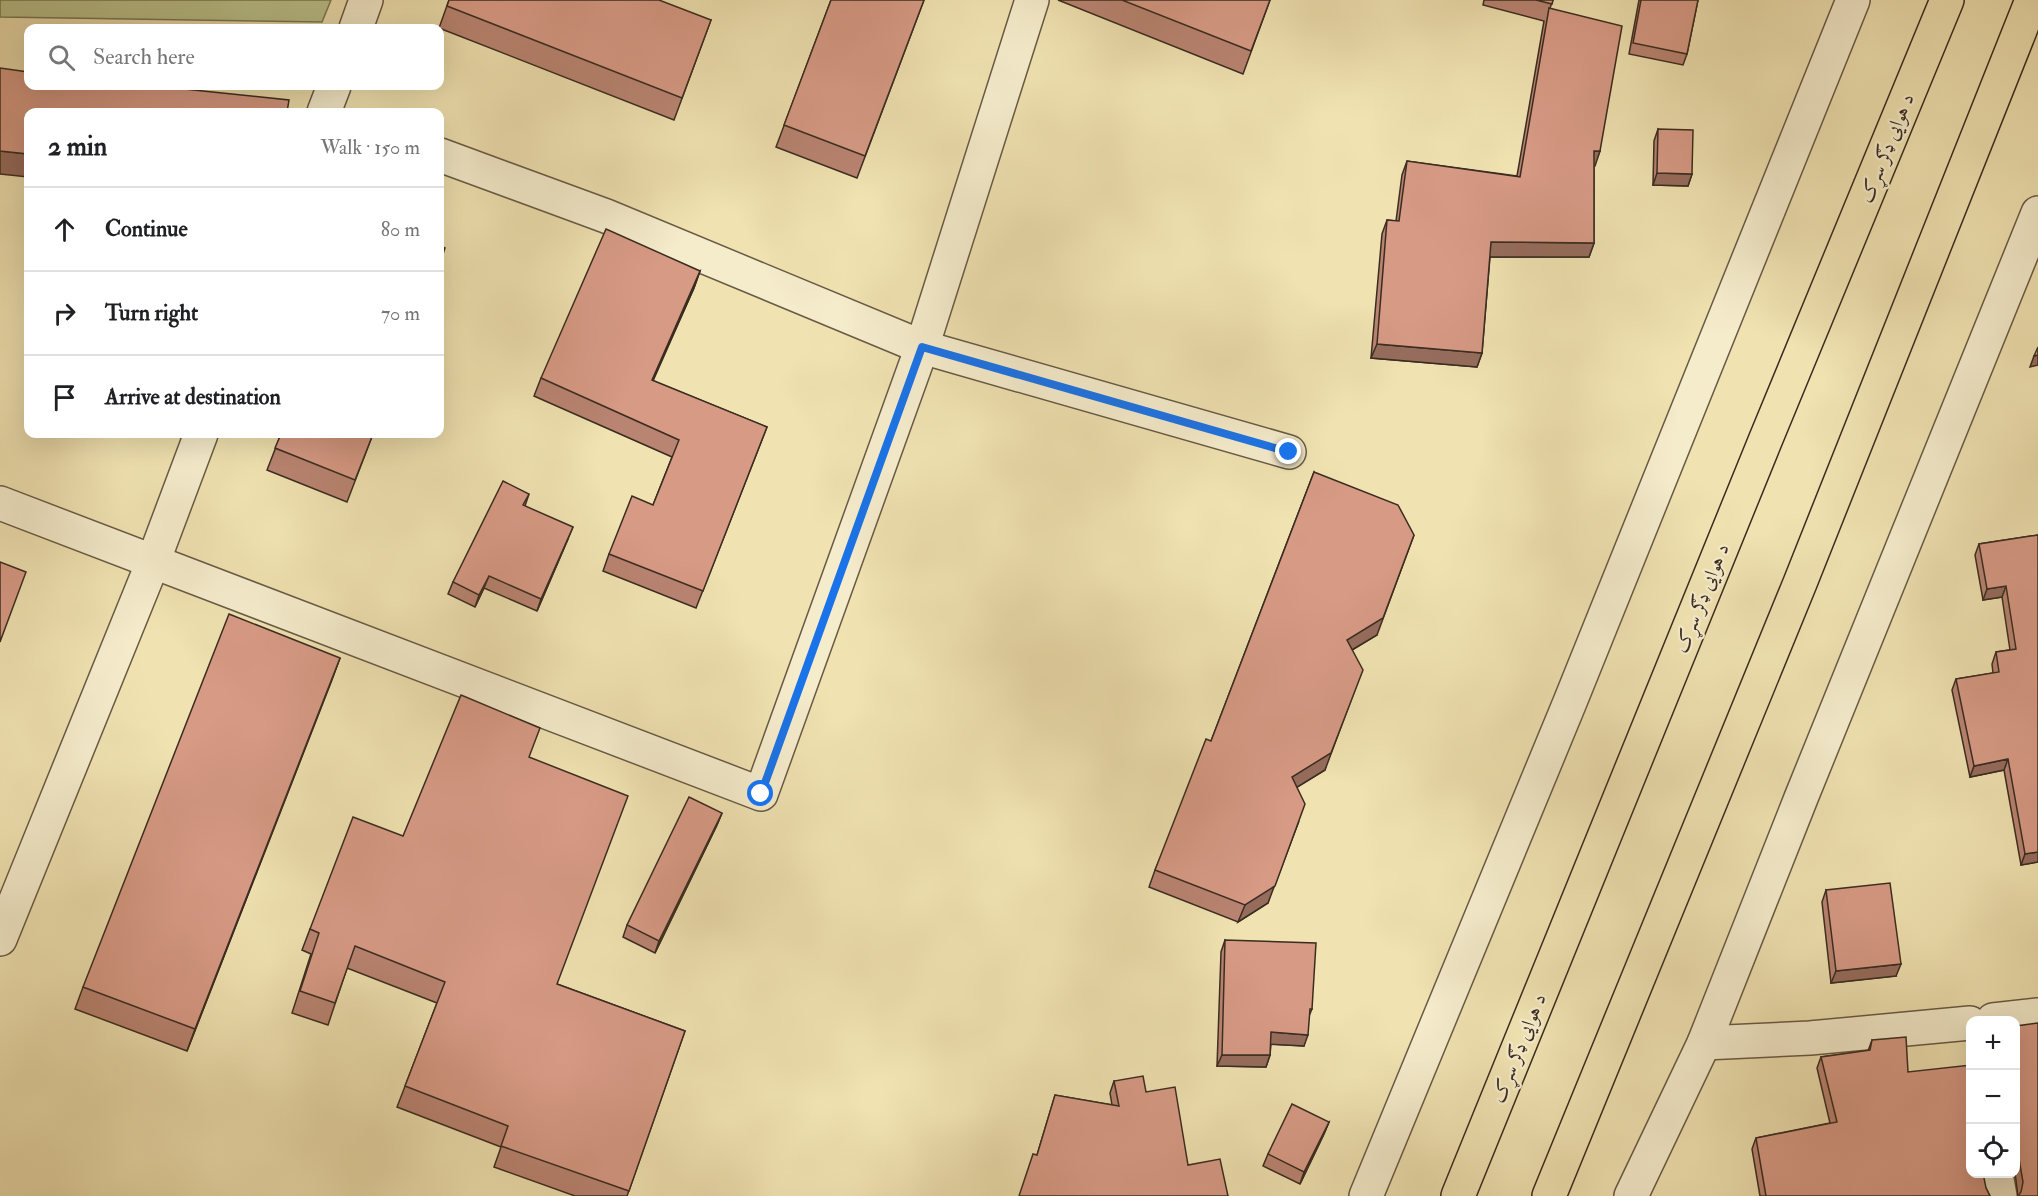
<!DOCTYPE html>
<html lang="en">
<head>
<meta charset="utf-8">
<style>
  :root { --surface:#fff; --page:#f2f2f2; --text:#202124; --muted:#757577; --line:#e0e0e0 }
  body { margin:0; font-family:"IM FELL Double Pica",Amiri,serif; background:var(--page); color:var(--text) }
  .controls { position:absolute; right:18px; bottom:18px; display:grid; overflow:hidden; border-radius:12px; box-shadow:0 6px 24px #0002 }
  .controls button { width:54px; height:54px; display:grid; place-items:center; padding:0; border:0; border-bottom:2px solid var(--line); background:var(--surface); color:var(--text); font:30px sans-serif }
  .stop { position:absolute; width:18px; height:18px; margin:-14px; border:4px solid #1a73e8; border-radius:50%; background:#fff }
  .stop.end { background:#1a73e8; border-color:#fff; box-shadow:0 2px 6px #0008 }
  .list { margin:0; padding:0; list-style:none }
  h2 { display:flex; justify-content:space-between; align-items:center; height:78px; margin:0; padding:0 24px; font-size:26px }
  h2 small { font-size:20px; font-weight:400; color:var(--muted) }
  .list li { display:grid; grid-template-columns:39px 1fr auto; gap:18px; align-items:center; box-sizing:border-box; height:84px; padding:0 24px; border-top:2px solid var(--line) }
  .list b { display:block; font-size:22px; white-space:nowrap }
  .list em { font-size:20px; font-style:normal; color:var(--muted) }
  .icon { flex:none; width:33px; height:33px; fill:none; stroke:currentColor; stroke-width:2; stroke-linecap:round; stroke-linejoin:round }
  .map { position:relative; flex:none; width:2038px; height:1196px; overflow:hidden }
  .search { position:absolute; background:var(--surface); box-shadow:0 6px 24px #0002; left:24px; top:24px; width:420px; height:66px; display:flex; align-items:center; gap:15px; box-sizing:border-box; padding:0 21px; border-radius:12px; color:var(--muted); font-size:22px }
  .panel { position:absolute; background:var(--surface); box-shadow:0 6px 24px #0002; left:24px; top:108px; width:420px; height:330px; border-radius:12px }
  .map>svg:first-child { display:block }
  .green { fill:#bac38c; stroke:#7a7856; stroke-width:1.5 }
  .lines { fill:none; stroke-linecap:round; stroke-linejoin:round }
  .minor-casing { stroke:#685a45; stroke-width:36 }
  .major-casing { stroke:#3a2c21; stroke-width:36 }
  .minor { stroke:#f5eccc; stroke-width:33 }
  .major { stroke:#f0e2b1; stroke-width:33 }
  .wall { fill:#b98472; stroke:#3a2c21; stroke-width:1.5 }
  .shaded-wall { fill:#966c5d; stroke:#3a2c21; stroke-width:1.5 }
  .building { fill:#d79a85; stroke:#3a2c21; stroke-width:1.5 }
  .route { stroke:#1a73e8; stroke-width:8 }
  .labels { text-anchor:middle; stroke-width:4.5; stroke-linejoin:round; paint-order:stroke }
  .street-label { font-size:20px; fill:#3a2c21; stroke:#f5eccc }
</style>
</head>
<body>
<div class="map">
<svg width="2038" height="1196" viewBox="0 0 2038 1196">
  <rect width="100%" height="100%" fill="#f0e2b1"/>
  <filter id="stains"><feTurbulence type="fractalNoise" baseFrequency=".00333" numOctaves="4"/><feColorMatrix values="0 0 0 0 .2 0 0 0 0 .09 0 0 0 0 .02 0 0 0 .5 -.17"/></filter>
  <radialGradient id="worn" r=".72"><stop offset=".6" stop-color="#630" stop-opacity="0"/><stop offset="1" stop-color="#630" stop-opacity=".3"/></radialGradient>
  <polygon class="green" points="0,0 331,0 322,22 0,17"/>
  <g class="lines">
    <defs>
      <g id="minor">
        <polyline points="356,28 366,0"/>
        <polyline points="324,112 334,86"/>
        <polyline points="440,155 606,216 922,347 1289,452"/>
        <polyline points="0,503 761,794 922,347 1032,0"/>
        <polyline points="0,939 153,562 201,434"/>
        <polyline points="1993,1020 2038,1015"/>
        <polyline points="1704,1043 1810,1038 1970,1023"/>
        <polyline points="1996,1174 2000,1196"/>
        <polyline points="1366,1196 1570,702 1853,0"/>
        <polyline points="1631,1196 1704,1043 1801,798 2038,213"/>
      </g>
      <g id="major">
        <polyline points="1458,1196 1765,441 1947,0"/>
        <polyline points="1549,1196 1800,583 2032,0"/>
      </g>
    </defs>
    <use href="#minor" class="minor-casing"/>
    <use href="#major" class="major-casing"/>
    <use href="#minor" class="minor"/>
    <use href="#major" class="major"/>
  </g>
  <g class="wall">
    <polygon points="449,0 711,20 674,120 439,28"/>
    <polygon points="831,0 924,0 857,178 776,147"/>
    <polygon points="1058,0 1270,0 1243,74"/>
    <polygon points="1484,0 1553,0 1550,8 1600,151 1594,166 1594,243 1589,257 1490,257 1482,353 1477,367 1371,358 1382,234 1387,220 1396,221 1402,175 1407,161 1517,176 1544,21 1483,5"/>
    <polygon points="1639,0 1698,0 1687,54 1683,65 1629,54"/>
    <polygon points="1658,129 1692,174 1688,186 1653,185 1654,141"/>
    <polygon points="700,271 694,288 653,381 767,427 696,608 603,571 609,554 653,505 672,457 534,396 541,378"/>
    <polygon points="281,434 373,434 347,502 267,470"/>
    <polygon points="1314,472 1377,635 1352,650 1325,770 1297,787 1268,903 1238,922 1149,887 1155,870 1211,741"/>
    <polygon points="529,494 525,506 568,539 537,611 484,588 475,607 448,594 453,582"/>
    <polygon points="2038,535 2038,862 2021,865 2004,770 1970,777 1952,690 1956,679 1993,673 1992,664 1996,652 2010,650 2002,597 1983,600 1975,555 1979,544"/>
    <polygon points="340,658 187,1051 75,1009 83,987"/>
    <polygon points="529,757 557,984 685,1031 627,1196 575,1196 494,1167 501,1147 397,1107 437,1003 347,968 328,1025 292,1013 311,954 302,950 310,929 403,836"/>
    <polygon points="722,813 717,825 655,953 623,937 627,925"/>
    <polygon points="1826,890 1896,976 1831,983 1822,902"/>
    <polygon points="1225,940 1312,1009 1309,1016 1304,1046 1271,1044 1270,1055 1266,1067 1217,1066 1221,952"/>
    <polygon points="2016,1026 2038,1196 2018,1196 2015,1173"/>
    <polygon points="1872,1040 1908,1072 1971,1173 1986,1188 1990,1196 1760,1196 1752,1149 1756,1138 1830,1123 1817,1068 1821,1057 1868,1051"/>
    <polygon points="1114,1081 1146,1092 1188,1165 1228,1196 1037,1155 1055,1095 1112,1105 1110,1093"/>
    <polygon points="1329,1122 1324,1134 1300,1184 1263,1166 1268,1154"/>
  </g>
  <g class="shaded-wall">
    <polygon points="0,151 28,154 28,177 0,174"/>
    <polygon points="1594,151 1600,151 1595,166 1589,165"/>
    <polygon points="1657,173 1692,174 1688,186 1653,185"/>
    <polygon points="1491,242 1594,243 1589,257 1486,257"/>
    <polygon points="700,271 694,288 645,397 652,380"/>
    <polygon points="1377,344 1482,353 1477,367 1371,358"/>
    <polygon points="2038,355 2038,365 2030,367 2034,356"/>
    <polygon points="573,527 568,539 537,611 541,599"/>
    <polygon points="1414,535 1377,635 1340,657 1347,640"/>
    <polygon points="489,576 484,588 475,607 479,595"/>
    <polygon points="2006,586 2002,597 1983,600 1987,589"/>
    <polygon points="340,658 332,680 187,1051 195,1029"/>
    <polygon points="1356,687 1325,770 1286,794 1292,777"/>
    <polygon points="2008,759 2004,770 1970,777 1974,766"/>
    <polygon points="722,813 717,825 655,953 659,941"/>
    <polygon points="1299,821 1268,903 1238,922 1245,905"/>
    <polygon points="2038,852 2038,862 2021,865 2025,854"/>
    <polygon points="1901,964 1896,976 1831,983 1836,971"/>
    <polygon points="1271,1032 1308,1035 1304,1046 1267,1044"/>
    <polygon points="1222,1055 1270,1055 1266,1067 1217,1066"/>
    <polygon points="1329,1122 1324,1134 1300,1184 1304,1172"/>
  </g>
  <g class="building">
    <polygon points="449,0 659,0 711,20 682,98 447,6"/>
    <polygon points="831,0 924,0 865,156 784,125"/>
    <polygon points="1122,0 1270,0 1251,51"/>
    <polygon points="1536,0 1553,0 1552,4"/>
    <polygon points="1641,0 1698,0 1687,54 1633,43"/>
    <polygon points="1549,8 1622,26 1600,151 1594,151 1594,243 1491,242 1482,353 1377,344 1387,220 1399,221 1407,161 1520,177"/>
    <polygon points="0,68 28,72 28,86 155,86 289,100 287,112 28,112 28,154 0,151"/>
    <polygon points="1658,129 1693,130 1692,174 1657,173"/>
    <polygon points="606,229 700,271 652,380 767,427 703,591 609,554 632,496 653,505 679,440 541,378"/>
    <polygon points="440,246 445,248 440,263"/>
    <polygon points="2038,347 2038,355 2034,356"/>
    <polygon points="281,434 373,434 355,480 275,448"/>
    <polygon points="1314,472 1398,505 1414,535 1383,618 1347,640 1363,670 1331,753 1292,777 1305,804 1275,886 1245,905 1155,870 1206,739 1211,741"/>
    <polygon points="503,481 529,494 523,505 573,527 541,599 489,576 479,595 453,582"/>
    <polygon points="2038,535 2038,852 2025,854 2008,759 1974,766 1956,679 1999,672 1996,652 2016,649 2006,586 1987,589 1979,544"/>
    <polygon points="0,562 26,572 0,642"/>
    <polygon points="229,614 340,658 195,1029 83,987"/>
    <polygon points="461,695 540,728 529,757 628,796 557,984 685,1031 629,1191 501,1146 508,1126 405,1086 445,982 355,946 335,1003 300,991 319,933 310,929 353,817 403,836"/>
    <polygon points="689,797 722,813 659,941 627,925"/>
    <polygon points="1890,883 1901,964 1836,971 1826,890"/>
    <polygon points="1225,940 1316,943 1312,1009 1310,1009 1308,1035 1271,1032 1270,1055 1222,1055"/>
    <polygon points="2038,1023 2038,1196 2018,1196 2021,1192 2023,1182 2019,1159 2016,1153 2016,1026"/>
    <polygon points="1906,1037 1908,1072 1971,1065 1971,1173 1983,1173 1986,1188 1990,1196 1766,1196 1756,1138 1837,1122 1821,1057 1870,1050 1872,1040"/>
    <polygon points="1143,1076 1146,1092 1175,1087 1188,1165 1220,1159 1228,1196 1019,1196 1033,1154 1037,1155 1055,1095 1119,1106 1114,1081"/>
    <polygon points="1292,1104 1329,1122 1304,1172 1268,1154"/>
  </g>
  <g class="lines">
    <polyline class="route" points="761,794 922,347 1289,452"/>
  </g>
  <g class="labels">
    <g class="street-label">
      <text transform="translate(1886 148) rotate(-68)" y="7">د هوایی ډګر سړک</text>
      <text transform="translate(1701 598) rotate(-68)" y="7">د هوایی ډګر سړک</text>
      <text transform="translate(1518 1048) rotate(-68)" y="7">د هوایی ډګر سړک</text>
    </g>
  </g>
  <rect width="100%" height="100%" filter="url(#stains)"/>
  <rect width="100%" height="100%" fill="url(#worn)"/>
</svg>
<div class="controls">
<button>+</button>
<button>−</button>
<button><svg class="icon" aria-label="locate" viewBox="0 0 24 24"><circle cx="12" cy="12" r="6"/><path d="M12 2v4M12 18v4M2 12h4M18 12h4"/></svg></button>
</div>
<div class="stop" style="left:761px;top:794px"></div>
<div class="stop end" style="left:1289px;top:452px"></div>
<div class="search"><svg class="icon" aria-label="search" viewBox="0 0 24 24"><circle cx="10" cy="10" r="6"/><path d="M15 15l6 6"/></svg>Search here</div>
<section class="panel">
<h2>2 min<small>Walk · 150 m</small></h2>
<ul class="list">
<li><svg class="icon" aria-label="ahead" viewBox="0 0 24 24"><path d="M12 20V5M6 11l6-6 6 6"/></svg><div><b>Continue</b></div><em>80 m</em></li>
<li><svg class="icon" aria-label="right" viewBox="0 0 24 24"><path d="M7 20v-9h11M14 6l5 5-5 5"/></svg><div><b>Turn right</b></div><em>70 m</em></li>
<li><svg class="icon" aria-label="arrive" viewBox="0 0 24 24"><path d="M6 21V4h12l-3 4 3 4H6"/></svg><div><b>Arrive at destination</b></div></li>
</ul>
</section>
</div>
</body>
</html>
